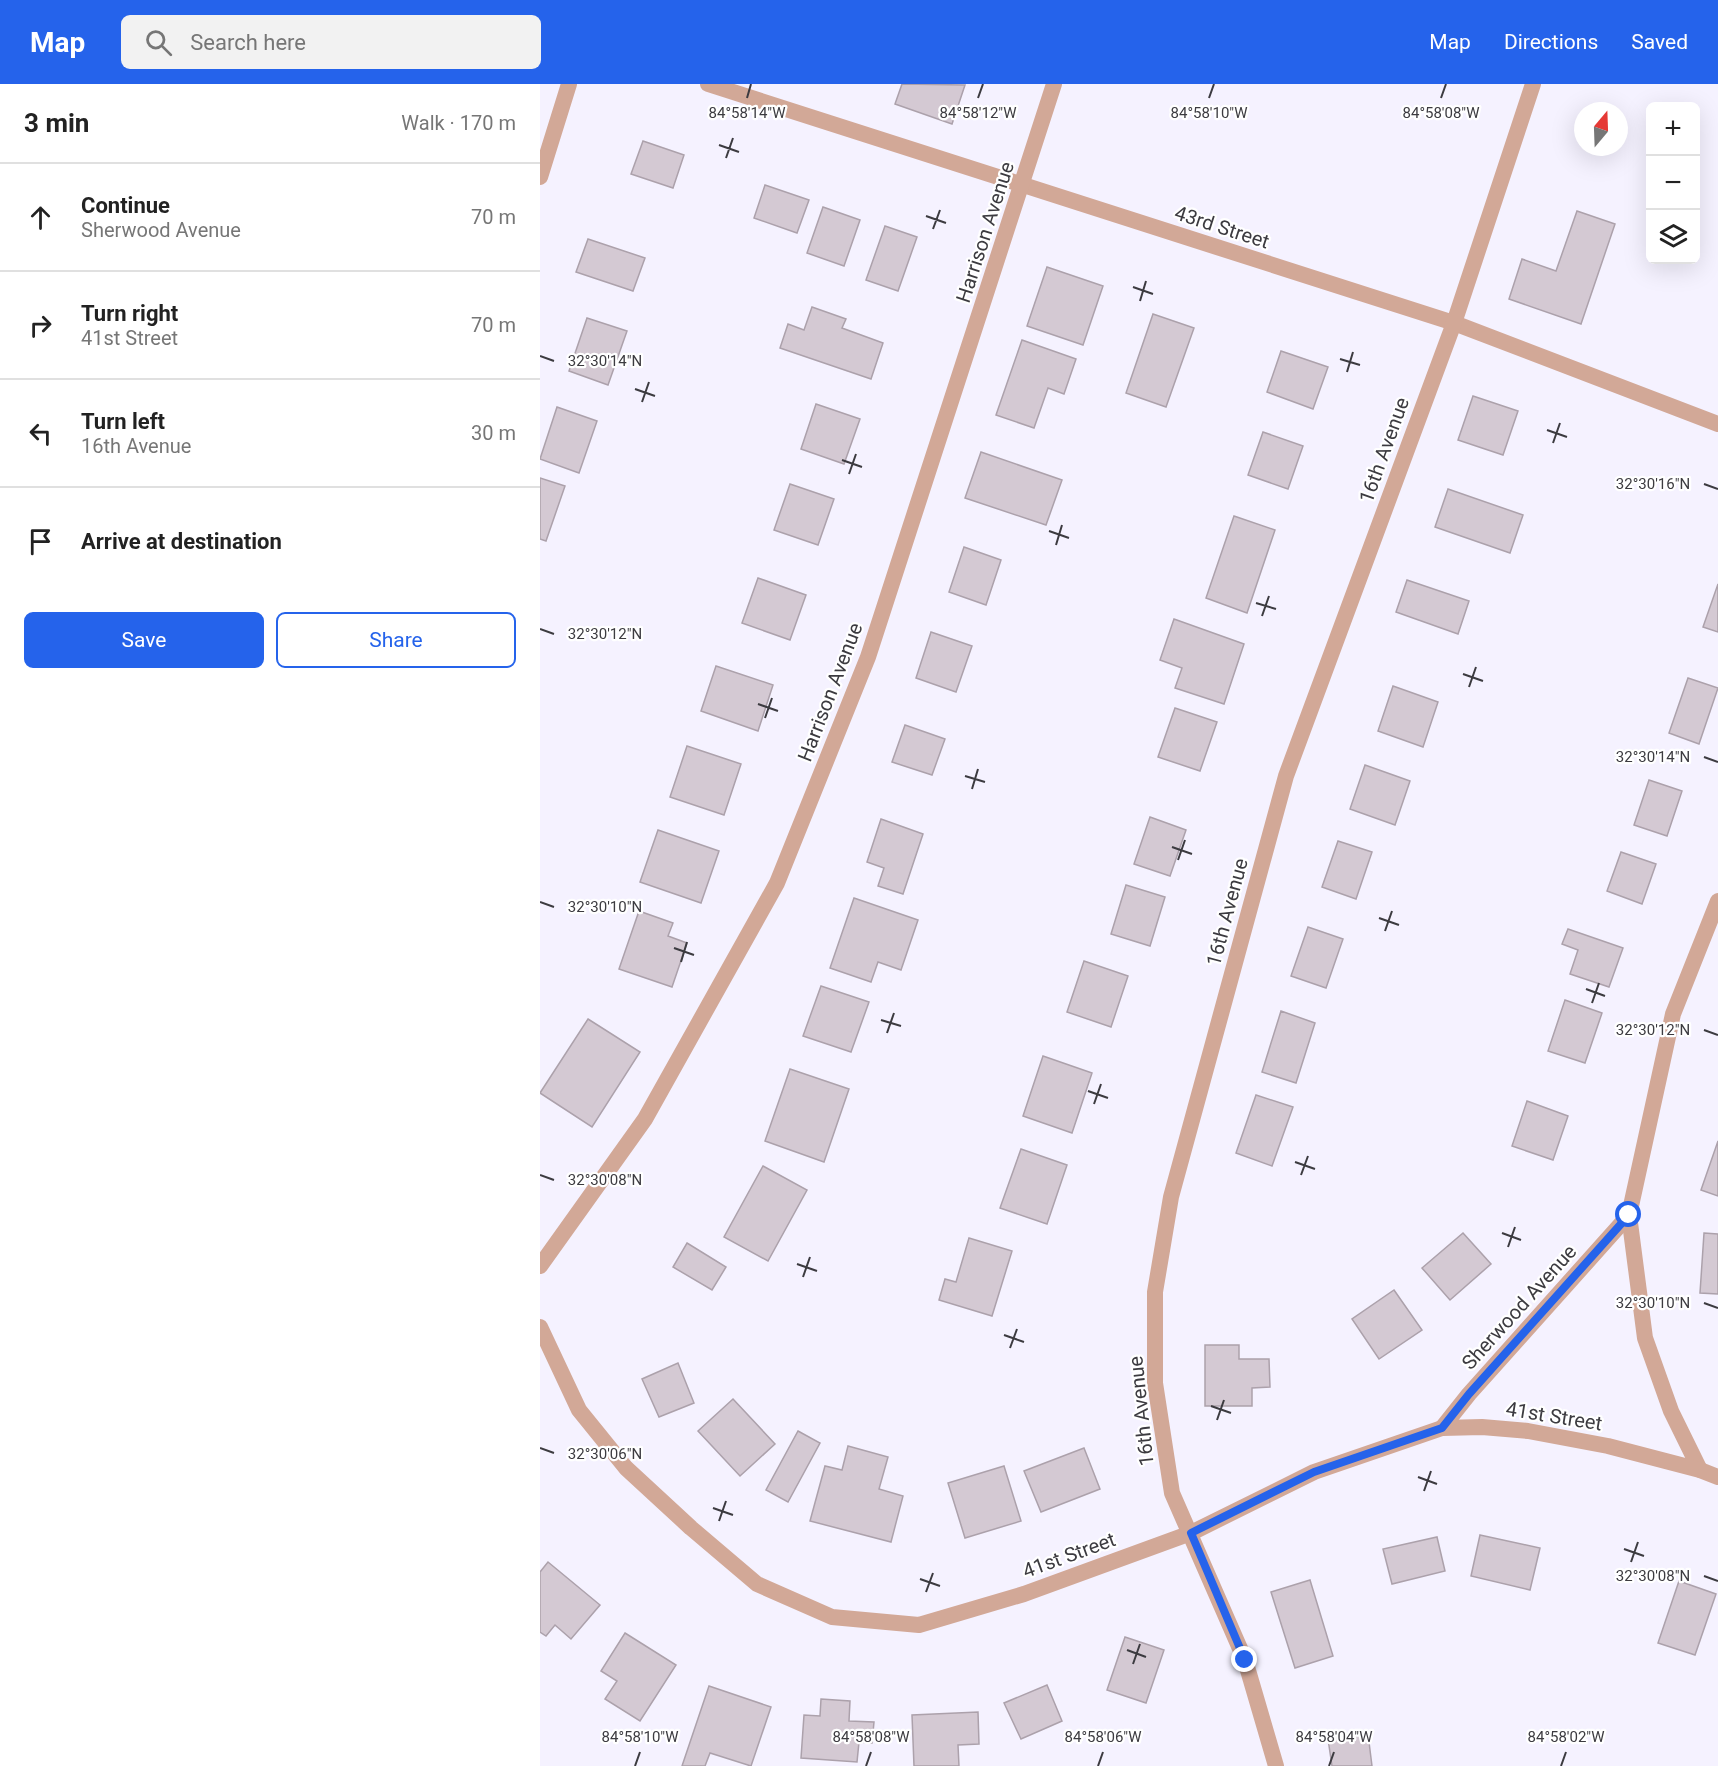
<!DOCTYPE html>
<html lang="en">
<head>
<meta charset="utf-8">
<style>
  :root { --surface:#fff; --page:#f2f2f2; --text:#222; --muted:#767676; --line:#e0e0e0; --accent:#2563eb }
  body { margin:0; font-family:Roboto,sans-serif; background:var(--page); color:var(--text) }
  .controls { position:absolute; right:18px; top:18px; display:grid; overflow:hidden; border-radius:9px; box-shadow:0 6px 24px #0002 }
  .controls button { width:54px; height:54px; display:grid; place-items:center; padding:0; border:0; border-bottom:2px solid var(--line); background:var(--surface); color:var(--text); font:30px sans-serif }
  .compass { position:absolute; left:1034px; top:18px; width:54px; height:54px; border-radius:50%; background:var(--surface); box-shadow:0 6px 24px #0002; rotate:19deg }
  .stop { position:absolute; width:18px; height:18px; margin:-14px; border:4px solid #2563eb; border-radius:50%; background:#fff }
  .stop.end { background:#2563eb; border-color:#fff; box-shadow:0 2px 6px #0008 }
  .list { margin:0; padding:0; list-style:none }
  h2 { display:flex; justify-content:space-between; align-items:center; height:78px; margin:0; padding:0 24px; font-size:26px }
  h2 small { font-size:20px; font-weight:400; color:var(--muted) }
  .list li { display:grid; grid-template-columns:39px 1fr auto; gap:18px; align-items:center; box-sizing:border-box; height:108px; padding:0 24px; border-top:2px solid var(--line) }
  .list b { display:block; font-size:22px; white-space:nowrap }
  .list p { margin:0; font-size:20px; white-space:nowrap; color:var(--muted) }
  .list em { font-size:20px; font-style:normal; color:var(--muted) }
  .actions { display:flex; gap:12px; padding:18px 24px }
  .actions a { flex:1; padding:14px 0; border:2px solid var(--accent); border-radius:9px; text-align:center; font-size:21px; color:var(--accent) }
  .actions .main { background:var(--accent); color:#fff }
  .icon { flex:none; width:33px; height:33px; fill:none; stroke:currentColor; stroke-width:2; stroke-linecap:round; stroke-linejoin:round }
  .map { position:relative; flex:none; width:1178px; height:1682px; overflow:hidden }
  header { display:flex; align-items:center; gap:36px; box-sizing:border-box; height:84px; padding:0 30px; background:var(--accent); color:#fff }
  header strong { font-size:28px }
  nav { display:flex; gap:33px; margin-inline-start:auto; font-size:21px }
  .search { width:420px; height:54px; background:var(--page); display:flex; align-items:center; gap:15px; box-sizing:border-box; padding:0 21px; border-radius:9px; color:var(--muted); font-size:22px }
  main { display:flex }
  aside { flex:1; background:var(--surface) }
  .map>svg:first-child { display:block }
  .building { fill:#d4c9d3; stroke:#aca1ab; stroke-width:1.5 }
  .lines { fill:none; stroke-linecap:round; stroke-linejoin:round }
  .minor { stroke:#d2a897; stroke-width:16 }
  .route { stroke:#2563eb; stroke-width:8 }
  .ticks { fill:none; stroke:#3c3b40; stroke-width:2 }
  .labels { text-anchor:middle; stroke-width:4.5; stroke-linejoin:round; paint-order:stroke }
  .street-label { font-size:20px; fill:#3c3b40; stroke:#fff }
  .ticks-label { font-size:15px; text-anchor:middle; fill:#3c3b40; stroke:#fff; stroke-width:4.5; stroke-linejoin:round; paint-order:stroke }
</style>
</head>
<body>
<header>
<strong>Map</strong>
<div class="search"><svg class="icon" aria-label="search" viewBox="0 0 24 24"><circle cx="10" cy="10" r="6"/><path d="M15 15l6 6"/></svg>Search here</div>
<nav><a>Map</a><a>Directions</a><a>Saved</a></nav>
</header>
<main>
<aside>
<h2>3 min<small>Walk · 170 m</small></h2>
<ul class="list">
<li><svg class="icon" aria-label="ahead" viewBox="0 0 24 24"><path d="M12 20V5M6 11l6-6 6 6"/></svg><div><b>Continue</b><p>Sherwood Avenue</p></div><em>70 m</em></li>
<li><svg class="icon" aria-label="right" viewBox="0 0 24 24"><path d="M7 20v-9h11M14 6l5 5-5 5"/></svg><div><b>Turn right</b><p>41st Street</p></div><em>70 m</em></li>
<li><svg class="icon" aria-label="left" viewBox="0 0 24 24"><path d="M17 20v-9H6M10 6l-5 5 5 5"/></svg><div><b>Turn left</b><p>16th Avenue</p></div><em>30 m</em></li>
<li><svg class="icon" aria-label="arrive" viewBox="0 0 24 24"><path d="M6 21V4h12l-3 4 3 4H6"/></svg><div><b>Arrive at destination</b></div></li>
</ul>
<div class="actions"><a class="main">Save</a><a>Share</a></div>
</aside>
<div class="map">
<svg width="1178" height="1682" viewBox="0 0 1178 1682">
  <rect width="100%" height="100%" fill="#f5f2ff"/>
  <g class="building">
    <polygon points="362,0 425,1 412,40 355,20"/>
    <polygon points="103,57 144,71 133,104 91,90"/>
    <polygon points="225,101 269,116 257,149 214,134"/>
    <polygon points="283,123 320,136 304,182 267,169"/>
    <polygon points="1037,127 1075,140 1041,240 969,215 982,175 1016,187"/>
    <polygon points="345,142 377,153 358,207 326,196"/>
    <polygon points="48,155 105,174 93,207 36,188"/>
    <polygon points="507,183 563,202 543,261 487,242"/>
    <polygon points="272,223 306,235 302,244 343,259 331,295 240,264 248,240 264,246"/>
    <polygon points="613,230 654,244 626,323 586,309"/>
    <polygon points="47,234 87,247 68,301 29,287"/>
    <polygon points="482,256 536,275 524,310 508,304 494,344 456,331"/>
    <polygon points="741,267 788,283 773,325 727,308"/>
    <polygon points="933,312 978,327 963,371 918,356"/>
    <polygon points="276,320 320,335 304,380 261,365"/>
    <polygon points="17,323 57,337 39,389 0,375"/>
    <polygon points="723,348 763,362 748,405 708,391"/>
    <polygon points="441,368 522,396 506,441 425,414"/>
    <polygon points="0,394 25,402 6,457 0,455"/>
    <polygon points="250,400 294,415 278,461 234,446"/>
    <polygon points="908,405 983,431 970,469 895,443"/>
    <polygon points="694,432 735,446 707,529 666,514"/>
    <polygon points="424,463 461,476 446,521 409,508"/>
    <polygon points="218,494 266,511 250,556 202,539"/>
    <polygon points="867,496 929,517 918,550 856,528"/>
    <polygon points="1178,500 1178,548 1163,543"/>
    <polygon points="634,535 704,560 684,620 635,604 642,584 620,576"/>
    <polygon points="391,548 432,562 416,608 376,594"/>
    <polygon points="176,582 233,601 218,647 161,627"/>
    <polygon points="1148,594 1178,604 1159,660 1129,649"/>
    <polygon points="853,602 898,618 883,663 838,647"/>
    <polygon points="635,624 677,638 660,687 618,673"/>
    <polygon points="365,641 405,655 392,691 352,678"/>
    <polygon points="147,662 201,680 184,731 130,713"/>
    <polygon points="825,681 870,697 855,741 810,725"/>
    <polygon points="1109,696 1142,707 1127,752 1094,741"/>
    <polygon points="610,733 646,746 630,792 594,780"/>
    <polygon points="341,735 383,750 363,810 338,802 344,784 327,778"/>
    <polygon points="118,746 179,767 161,819 100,798"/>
    <polygon points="798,757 832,768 816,815 782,803"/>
    <polygon points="1081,768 1116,780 1102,820 1067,807"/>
    <polygon points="586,801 625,813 610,862 571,850"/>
    <polygon points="314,814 378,836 361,886 338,878 331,898 290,884"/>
    <polygon points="99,827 133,839 128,852 147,859 132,903 79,885"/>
    <polygon points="768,843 803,855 786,904 751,892"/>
    <polygon points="1028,845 1083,864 1069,903 1030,890 1038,866 1022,860"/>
    <polygon points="544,877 588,892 571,943 527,928"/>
    <polygon points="281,902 329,918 311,968 263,952"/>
    <polygon points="1025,916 1062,929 1045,979 1008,967"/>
    <polygon points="741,927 775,939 756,999 722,988"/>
    <polygon points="48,935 100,968 52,1043 0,1009"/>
    <polygon points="503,972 552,989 532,1049 483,1032"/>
    <polygon points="250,985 309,1005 284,1078 225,1057"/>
    <polygon points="716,1011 753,1023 732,1082 696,1069"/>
    <polygon points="987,1017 1028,1032 1013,1076 972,1062"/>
    <polygon points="1178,1057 1178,1112 1161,1106"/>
    <polygon points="481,1065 527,1081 507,1140 460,1124"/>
    <polygon points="223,1082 267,1106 228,1177 184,1153"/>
    <polygon points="923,1149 951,1180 910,1216 882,1184"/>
    <polygon points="1164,1149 1178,1150 1178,1210 1160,1209"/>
    <polygon points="429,1154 472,1167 452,1232 399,1216 405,1195 416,1198"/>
    <polygon points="147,1159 186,1183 172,1206 133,1183"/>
    <polygon points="854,1206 882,1246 839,1275 812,1235"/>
    <polygon points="665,1261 699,1261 699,1275 729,1275 730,1303 712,1304 712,1322 665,1322"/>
    <polygon points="138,1279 154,1319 119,1333 102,1295"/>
    <polygon points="193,1315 235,1360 200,1392 158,1347"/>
    <polygon points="258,1347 280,1359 248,1418 226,1406"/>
    <polygon points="308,1362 348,1373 339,1405 363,1412 351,1458 270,1437 285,1382 302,1386"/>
    <polygon points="544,1364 560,1405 501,1428 484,1387"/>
    <polygon points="464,1382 481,1437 425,1454 408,1399"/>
    <polygon points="940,1451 1000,1464 990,1506 931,1492"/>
    <polygon points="897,1453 905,1487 852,1500 843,1465"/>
    <polygon points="8,1478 60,1521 31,1555 15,1541 6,1552 0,1548 0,1488"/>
    <polygon points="770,1496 793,1572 755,1584 731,1508"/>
    <polygon points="1139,1497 1176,1510 1155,1571 1118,1559"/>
    <polygon points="85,1549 136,1581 100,1637 65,1615 77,1597 61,1587"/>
    <polygon points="585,1553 624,1566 606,1619 567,1606"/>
    <polygon points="507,1601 522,1637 481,1655 464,1619"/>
    <polygon points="169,1602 231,1623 211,1682 170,1669 165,1682 142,1682"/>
    <polygon points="281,1615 310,1617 309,1637 334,1638 332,1659 319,1658 317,1678 261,1674 264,1631 280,1632"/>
    <polygon points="438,1628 439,1660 418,1661 419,1682 374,1682 372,1631"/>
    <polygon points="828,1650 832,1682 792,1682 788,1655"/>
  </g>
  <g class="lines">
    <g class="minor">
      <polyline points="168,0 914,239 1178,340"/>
      <polyline points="0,93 29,0"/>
      <polyline points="1089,1131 1105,1254 1131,1327 1160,1386"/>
      <polyline points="0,1182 105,1035 237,799 328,573 514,0"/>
      <polyline points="0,1243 39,1326 86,1384 151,1444 217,1500 292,1533 379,1541 484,1510 651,1449 774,1388 902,1344 942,1343 988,1347 1068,1362 1160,1386 1178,1393"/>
      <polyline points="902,1344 929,1310 1089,1131 1133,930 1178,817"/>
      <polyline points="736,1682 705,1576 632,1409 615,1299 615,1208 631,1113 746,692 914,239 993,0"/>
    </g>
  </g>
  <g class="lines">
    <polyline class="route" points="705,1576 651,1449 774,1388 902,1344 929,1310 1089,1131"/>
  </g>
  <path class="ticks" d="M207,14L211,0M438,14L443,0M669,14L674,0M901,14L906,0M179,61L199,68M186,74L193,54M386,132L406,139M393,145L400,126M593,203L613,210M600,217L606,197M0,272L14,277M800,275L820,281M807,288L813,268M95,305L115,312M102,318L109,298M1007,346L1027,353M1013,359L1020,339M302,376L322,383M309,390L316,370M1164,400L1178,405M509,447L529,454M516,461L522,441M716,519L736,525M722,532L729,512M0,545L14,550M923,590L943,597M929,603L936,583M218,620L238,627M225,634L232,614M1164,673L1178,678M425,692L445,698M432,705L438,685M632,763L652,770M638,776L645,756M0,818L14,823M839,834L859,841M845,847L852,827M134,864L154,871M141,878L147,858M1046,905L1065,912M1052,919L1059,899M341,936L361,942M1164,946L1178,951M347,949L354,929M548,1007L568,1014M554,1020L561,1000M755,1078L775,1085M0,1091L14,1096M761,1091L768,1072M962,1149L981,1156M968,1163L975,1143M257,1180L277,1187M263,1193L270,1173M1164,1219L1178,1224M464,1251L484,1258M470,1264L477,1245M671,1322L691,1329M677,1336L684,1316M0,1364L14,1369M878,1393L897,1400M884,1407L891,1387M173,1424L193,1431M179,1437L186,1417M1084,1465L1104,1472M1091,1478L1098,1458M1164,1492L1178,1497M380,1495L400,1502M386,1508L393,1489M587,1566L606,1573M593,1580L600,1560M95,1682L100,1668M326,1682L331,1668M558,1682L563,1668M789,1682L794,1668M1021,1682L1026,1668"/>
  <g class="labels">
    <g class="street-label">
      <text transform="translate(682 143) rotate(18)" y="7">43rd Street</text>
      <text transform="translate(445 148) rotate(-72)" y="7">Harrison Avenue</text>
      <text transform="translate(844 366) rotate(-70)" y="7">16th Avenue</text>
      <text transform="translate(290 608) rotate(-69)" y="7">Harrison Avenue</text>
      <text transform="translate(687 828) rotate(-75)" y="7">16th Avenue</text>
      <text transform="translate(979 1223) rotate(-48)" y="7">Sherwood Avenue</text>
      <text transform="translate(601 1327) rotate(-96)" y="7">16th Avenue</text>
      <text transform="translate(1014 1332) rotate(9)" y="7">41st Street</text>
      <text transform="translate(529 1471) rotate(-20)" y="7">41st Street</text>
    </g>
  </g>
  <g class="ticks-label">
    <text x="438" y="34">84°58'12"W</text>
    <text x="207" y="34">84°58'14"W</text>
    <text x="669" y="34">84°58'10"W</text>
    <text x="901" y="34">84°58'08"W</text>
    <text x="65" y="282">32°30'14"N</text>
    <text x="1113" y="405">32°30'16"N</text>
    <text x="65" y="555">32°30'12"N</text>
    <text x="1113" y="678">32°30'14"N</text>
    <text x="65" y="828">32°30'10"N</text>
    <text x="1113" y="951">32°30'12"N</text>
    <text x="65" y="1101">32°30'08"N</text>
    <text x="1113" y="1224">32°30'10"N</text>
    <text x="65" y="1375">32°30'06"N</text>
    <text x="1113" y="1497">32°30'08"N</text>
    <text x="100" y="1658">84°58'10"W</text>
    <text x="331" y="1658">84°58'08"W</text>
    <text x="563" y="1658">84°58'06"W</text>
    <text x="794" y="1658">84°58'04"W</text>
    <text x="1026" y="1658">84°58'02"W</text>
  </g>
</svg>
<div class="controls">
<button>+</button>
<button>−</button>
<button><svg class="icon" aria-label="layers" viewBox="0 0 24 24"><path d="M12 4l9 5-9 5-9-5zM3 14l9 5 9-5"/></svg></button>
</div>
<svg class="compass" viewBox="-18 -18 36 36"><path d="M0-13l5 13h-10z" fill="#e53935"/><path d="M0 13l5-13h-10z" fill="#767676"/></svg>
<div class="stop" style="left:1089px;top:1131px"></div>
<div class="stop end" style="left:705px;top:1576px"></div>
</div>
</main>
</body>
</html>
